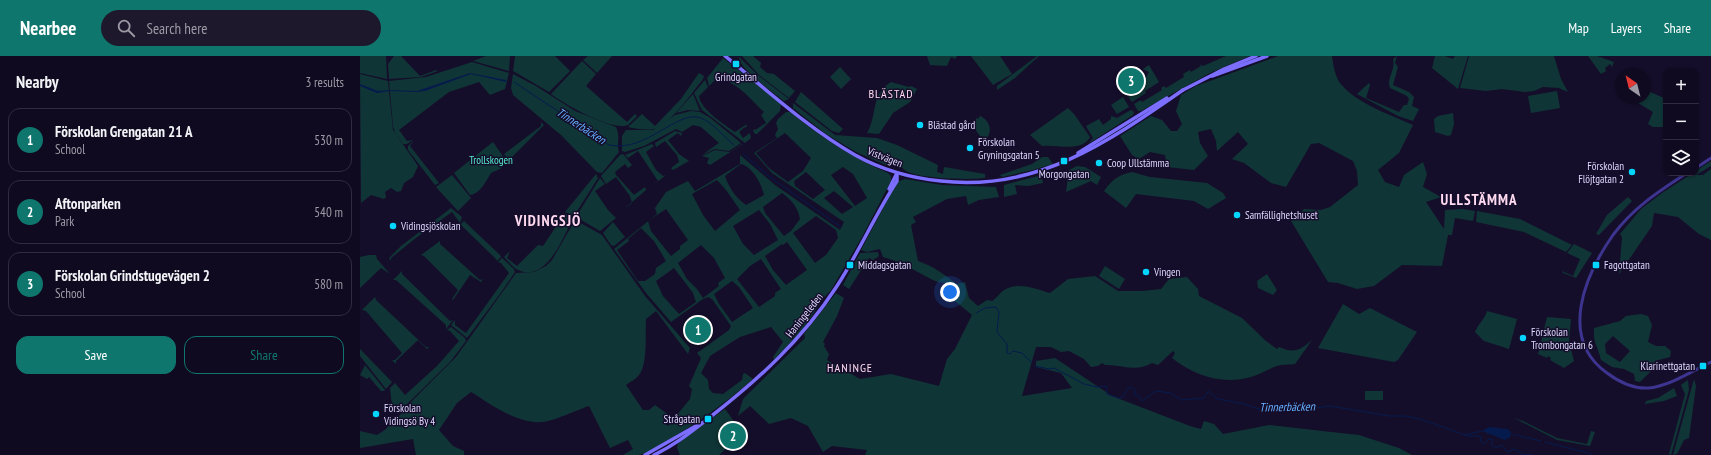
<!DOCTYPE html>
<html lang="en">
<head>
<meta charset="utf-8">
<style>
  :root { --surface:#100a20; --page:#1e182d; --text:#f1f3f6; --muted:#9c9aa5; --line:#302b3e; --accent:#0f766e }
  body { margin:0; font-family:"PT Sans Narrow",sans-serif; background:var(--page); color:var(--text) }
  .controls { position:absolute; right:12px; top:12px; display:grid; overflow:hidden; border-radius:8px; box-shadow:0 1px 3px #0004 }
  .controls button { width:36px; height:36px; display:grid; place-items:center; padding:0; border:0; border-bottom:1px solid var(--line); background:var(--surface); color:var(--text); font:20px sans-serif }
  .compass { position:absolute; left:1255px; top:12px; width:36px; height:36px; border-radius:50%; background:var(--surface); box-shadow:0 1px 3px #0004; rotate:325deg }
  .you { position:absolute; left:590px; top:236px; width:14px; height:14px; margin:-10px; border:3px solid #fff; border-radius:50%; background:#1a73e8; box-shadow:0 0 0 6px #1a73e833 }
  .badge { display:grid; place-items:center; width:26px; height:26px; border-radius:50%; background:var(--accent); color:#fff; font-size:13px; font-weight:700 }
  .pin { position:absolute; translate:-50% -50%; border:2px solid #fff; box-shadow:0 1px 4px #0006 }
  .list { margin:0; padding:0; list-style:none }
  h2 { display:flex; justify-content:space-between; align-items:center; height:52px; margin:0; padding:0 16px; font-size:17px }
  h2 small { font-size:13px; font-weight:400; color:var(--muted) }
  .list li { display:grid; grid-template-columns:26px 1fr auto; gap:12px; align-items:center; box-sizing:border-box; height:64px; margin:0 8px 8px; padding:0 8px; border:1px solid var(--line); border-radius:12px }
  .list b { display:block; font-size:15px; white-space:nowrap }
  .list p { margin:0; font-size:13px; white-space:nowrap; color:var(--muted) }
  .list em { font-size:13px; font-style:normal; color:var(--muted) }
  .actions { display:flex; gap:8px; padding:12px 16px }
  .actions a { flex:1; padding:9px 0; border:1px solid var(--accent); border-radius:12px; text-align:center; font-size:14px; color:var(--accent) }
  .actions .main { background:var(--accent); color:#fff }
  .icon { flex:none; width:22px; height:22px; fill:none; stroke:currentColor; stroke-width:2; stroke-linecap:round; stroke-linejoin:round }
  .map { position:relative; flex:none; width:1351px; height:399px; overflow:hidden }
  header { display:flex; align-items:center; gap:24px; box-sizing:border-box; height:56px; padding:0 20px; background:var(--accent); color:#fff }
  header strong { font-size:19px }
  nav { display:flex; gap:22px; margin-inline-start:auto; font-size:14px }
  .search { width:280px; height:36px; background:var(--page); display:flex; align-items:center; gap:10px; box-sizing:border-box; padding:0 14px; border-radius:22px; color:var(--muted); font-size:15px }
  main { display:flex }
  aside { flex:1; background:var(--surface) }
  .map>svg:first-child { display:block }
  .green { fill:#103536; fill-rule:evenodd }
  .water { fill:#051b4d }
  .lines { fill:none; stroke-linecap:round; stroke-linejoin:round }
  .stream { stroke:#051b4d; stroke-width:1 }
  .tertiary { stroke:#3d348f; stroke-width:3 }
  .secondary { stroke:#7c6fff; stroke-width:3.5 }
  .poi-dot { fill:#04d7ff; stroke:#150e2b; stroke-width:1.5 }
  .labels { text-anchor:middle; stroke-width:3; stroke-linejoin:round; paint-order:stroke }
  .poi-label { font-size:11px; fill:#dfd8ff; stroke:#150e2b; text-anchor:start }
  .street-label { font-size:11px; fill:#dfd8ff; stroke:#150e2b }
  .park-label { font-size:11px; fill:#57ecd0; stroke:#150e2b }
  .neighbourhood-label { font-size:12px; letter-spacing:1px; fill:#ffdaf0; stroke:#150e2b }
  .water-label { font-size:12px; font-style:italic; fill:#66afff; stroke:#150e2b }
  .district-label { font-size:15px; font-weight:bold; letter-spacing:1px; fill:#ffdaf0; stroke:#150e2b }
</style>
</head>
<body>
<header>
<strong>Nearbee</strong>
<div class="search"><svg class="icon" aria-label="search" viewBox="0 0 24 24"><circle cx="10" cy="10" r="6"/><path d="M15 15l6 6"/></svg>Search here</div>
<nav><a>Map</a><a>Layers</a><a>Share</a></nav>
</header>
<main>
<aside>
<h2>Nearby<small>3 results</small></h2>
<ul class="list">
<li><span class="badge">1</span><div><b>Förskolan Grengatan 21 A</b><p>School</p></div><em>530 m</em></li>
<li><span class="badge">2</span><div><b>Aftonparken</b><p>Park</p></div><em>540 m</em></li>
<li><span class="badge">3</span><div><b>Förskolan Grindstugevägen 2</b><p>School</p></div><em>580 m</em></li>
</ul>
<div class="actions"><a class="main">Save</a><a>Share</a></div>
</aside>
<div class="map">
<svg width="1351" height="399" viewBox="0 0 1351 399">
  <rect width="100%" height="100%" fill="#150e2b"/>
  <g class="green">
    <polygon points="0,0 26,0 27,23 0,17"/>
    <polygon points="34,0 41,0 60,20 76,14 78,15 61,21 29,23 28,8"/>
    <polygon points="126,0 150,0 149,15 113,5"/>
    <polygon points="155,0 195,0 210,15 189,36 153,15"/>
    <polygon points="228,0 252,0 237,17 223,4"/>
    <polygon points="382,0 393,0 401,7 400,11 407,17 414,18 435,35 429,42 399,19"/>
    <polygon points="567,0 597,0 595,3 591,1 587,10 570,9"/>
    <polygon points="611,0 640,0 652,18 633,29"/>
    <polygon points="677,0 679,0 655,22 637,34 637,30"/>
    <polygon points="866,0 890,0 850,17 781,55 778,55 774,48 781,44 782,46 802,34 801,32 804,30 806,32 824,21 823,18 830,14 831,16 841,10 840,8 843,10"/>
    <path d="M918,0H972C973,8 975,20 980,27C997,48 1029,58 1053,69L1039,97L1018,114L1025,126L1039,131L1044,119L1063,106L1067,118L1063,131L1081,141L1066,146L1084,173L1085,154L1103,153L1115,155L1113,165L1095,162L1092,179H1088L1082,210L1042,209L1014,230L997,233L978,227L968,226L931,165L944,153L961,154L970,151L998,129L997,115L993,105L959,87L951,88L926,131L911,127L884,107L872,103L888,88L878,76L857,95L856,85L851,73L838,76L840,87L848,100L834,114L807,111L805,99L790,96L779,103L772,99L760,80L791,60L802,64L811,75H817L822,68L816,55L821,39L836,30Z"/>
    <path d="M1037,0L1035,7L1038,11L1033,29L1049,36L1054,41L1052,50L1059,53L1053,65L1038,60L997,38L1009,27L1010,29L1006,42L1039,56L1044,49H1047L1049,43L1047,40L1030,32C1026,23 1036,13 1033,3Z"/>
    <polygon points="1075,0 1085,0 1093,3 1095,0 1108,0 1098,33 1072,12"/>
    <polygon points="1109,0 1194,0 1201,23 1208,36 1199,32 1183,31 1174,35 1165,36 1142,33 1126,35 1100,32"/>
    <polygon points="1228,0 1237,0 1254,6 1252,11 1250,8 1245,12 1246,15 1241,18"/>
    <path d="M379,1L399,20L429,43L424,45C414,37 377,11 379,1Z"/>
    <path d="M363,2L421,47L420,55L397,78H395L393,75L394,73L395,74L406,67L401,59L404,56C391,44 375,23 356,23L349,30L347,22Z"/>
    <path d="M222,5L236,18L226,30L267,66L275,58L277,60L268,69C253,76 204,48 191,38Z"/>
    <polygon points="112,6 149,17 145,33 130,39 119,26 89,36 39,74 47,85 53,84 47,88 43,88 35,77 33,70 29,25 66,21"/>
    <polygon points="789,9 799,26 785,35 786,37 772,46 768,41 780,33 789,16 783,13"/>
    <polygon points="480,11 491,23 481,33 470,21"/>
    <path d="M339,17L344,20L343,23C331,38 314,63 297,72C290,75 276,73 268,71L282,58L295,70L321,43Z"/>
    <polygon points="0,18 28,25 33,74 58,110 53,121 44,127 41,135 37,136 31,132 25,136 26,141 24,143 11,139 1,147"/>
    <path d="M153,18L176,30L215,55L256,71C261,82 256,87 259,96L242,117L237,116L201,79L153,39L151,32Z"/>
    <path d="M345,24L348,31L339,40C340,53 365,69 375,76L387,68L386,72L385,71L379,76L383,82L390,77L391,82L385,87L342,54L334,37Z"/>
    <path d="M531,26L549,31L551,30L557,33L550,46L533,57L519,78L507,77C518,58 510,39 531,26Z"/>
    <polygon points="1197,35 1200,52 1171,57 1168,40"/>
    <polygon points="1288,35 1306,43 1306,71 1293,71 1288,68 1293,56 1278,47 1285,42"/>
    <polygon points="441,36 483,73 479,77 472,75 435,46"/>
    <polygon points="333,38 340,55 328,54 316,57"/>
    <polygon points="763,41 769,51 757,58 751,49"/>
    <path d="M433,47L475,79L517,82L537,89L578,109L577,116L583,118L584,111L625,118V122C608,124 561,123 546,115C544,114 542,111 540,109L531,108L528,110L496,96L466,78L433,52Z"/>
    <path d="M708,52L714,58L730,81C721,97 697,88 682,90L670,79Z"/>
    <polygon points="771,54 774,56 773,59 728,88 733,82 726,70 739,63 743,69 751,63 751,60 757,62"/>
    <polygon points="331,55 340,56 349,61 381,87 369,95 355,93 342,99 359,87 341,71 333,69 322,76 316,73 284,90 265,96 262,95 262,80 266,74 293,74 315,59"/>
    <path d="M426,56H430C460,80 492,102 528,117L531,120V125L502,181L471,234L460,246L454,257L441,275L414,304L413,301L423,286L411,271L380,281L350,300L341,317L348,324L349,333L353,337L363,338L382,324L383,318L385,317L393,323C364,348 336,368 303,387C296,391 287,398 278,399C273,399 268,399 263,399L273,393L268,384L250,392L229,350C217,354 194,365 182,366C157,368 132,349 111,336L97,347L79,374L93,390L104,395V399H56L53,383L0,392V375L17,379L26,373L33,364L35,365L49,348L96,301L156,217L174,216L186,210L192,204L215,164L242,179L285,240L330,292L328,298L296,255L286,263C285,278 288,308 279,319C276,323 270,326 266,329L283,354H289L295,349L309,359L303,366L308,370L330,343L332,333L329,330L341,302L337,297L369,274L371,270L352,243L348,241L343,243L311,266L286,237L254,193L297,158L295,152L306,136L328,125L335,135L380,108V99L415,129L480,174L484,166L412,117L394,97L417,82L415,79L418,73L416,67L418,63ZM425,77L451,102L443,115L428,126L409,112L396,97ZM381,108C393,111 402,129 404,139L386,149C376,142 369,132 365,120ZM483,111L493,118L507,142L495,150L471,119ZM446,116L465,134L453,143L435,130L434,125ZM357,124L366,134L380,154L355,175L343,159L332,138ZM474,135L493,151L482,158L464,142ZM422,137C432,144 438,152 440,163L431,175L424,180L405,157L403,151ZM306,153L328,184L320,190V193L311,200L291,175L288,165ZM399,154L410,168L418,184L394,199L383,188L373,170ZM456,160L476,174L478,182L466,199L455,207L433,177ZM281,172L294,185L306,205L296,212L295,218L285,225H278L257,194L269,185L268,183ZM427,186L447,214L426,229L413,214L405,200L422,188L423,189ZM341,189L354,202L365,222L358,227L359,230L343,242L337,233L327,223L318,207ZM401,203L421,233L415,237V240L399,251L377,223L390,210ZM314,212L333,237L336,246L319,258L303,240L296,225ZM372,225L379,231L393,252L372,266L359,248L354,238Z"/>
    <polygon points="1093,57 1094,68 1091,79 1088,80 1075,76 1074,63 1078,60"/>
    <path d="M620,60C629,64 633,74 627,82L620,80L615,73L616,62L618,63Z"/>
    <polygon points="181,66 184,69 149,104 144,98 181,70"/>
    <polygon points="315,75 322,77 321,80 318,77 308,84 319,98 329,105 313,114 311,112 319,106 317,99 305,85 296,91 295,87"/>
    <polygon points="54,85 50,90 79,127 75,129 48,94 48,90"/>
    <path d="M133,86L147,106L140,113L131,117C126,125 120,138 110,139L94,117Z"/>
    <polygon points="292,88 294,90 286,96 296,114 303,120 306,119 288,133 298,125 278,95 268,102 265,99"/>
    <polygon points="382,88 383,88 350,109 347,107 349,102 342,100 355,94 370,96"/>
    <polygon points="263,98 272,109 268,112 265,108 255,116 256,119 274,139 285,131 286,134 264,153 272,147 270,140 256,121 246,128 241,120 260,99"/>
    <polygon points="682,101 688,101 693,108 673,114 642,121 640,119 672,108"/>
    <polygon points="1351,105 1351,110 1336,119 1343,119 1351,113 1351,184 1339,178 1318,161 1294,157 1292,170 1259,218 1262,181 1260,178 1281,153 1302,137 1333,117 1336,117 1336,115"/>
    <polygon points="717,110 725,111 741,121 737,129 731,125 706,136 709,114"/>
    <path d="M772,116L790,121L847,127L863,137L866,142L848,153L834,145L776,138L766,152L744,135C753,123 758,119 772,116Z"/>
    <polygon points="236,118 238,122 214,160 205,156"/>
    <polygon points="92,119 111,142 98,155 76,131"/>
    <polygon points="678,120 682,123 683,127 668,130 655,129 657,138 644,141 644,129"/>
    <polygon points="240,122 245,128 235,135 248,154 256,162 240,175 216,161"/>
    <path d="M545,123L582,129L636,131L639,141L619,144L608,149L606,140L587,143L553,161L556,166L551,169L558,205C572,210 585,218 596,228L605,226L609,242L618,250L627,244L632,245C637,242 641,235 646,233C660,226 676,233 690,237L708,223L735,220L758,235H782L801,233L809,223L827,221L838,233L839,240L882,262L906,285L917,293L919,291C935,298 940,294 952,284L935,308C930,309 922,308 917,310C908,313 901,318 891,321C863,329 834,320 812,302L815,297L813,295L798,309L792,307C775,317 762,308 745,309L742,307L738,310L731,311L724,303L709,295L701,296L691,291H676L662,340L712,332L701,317L676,311V305L695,302L752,340L830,370L841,373L844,365L854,368L863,378L909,369L971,376L999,379L1039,392L1052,399H505L507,394L472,390L463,396L448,370L431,362L409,368L390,350L378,360L383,343L445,282L444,278L476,237L484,242L477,260L463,286L465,288L464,290L469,298L467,304L500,323L531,318L579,330L587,303L595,293L612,259L590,241L597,232C586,225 579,228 571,223C554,214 541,206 523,201L520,193L507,196L501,194L537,126Z"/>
    <polygon points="1268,141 1272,145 1239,179 1236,178 1247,159"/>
    <polygon points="91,152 102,161 100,167 92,156 57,181 31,202 31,205 29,202 41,190"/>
    <polygon points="1117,155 1160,163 1212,189 1206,196 1164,176 1116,166"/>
    <path d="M205,157L212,164C203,182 186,227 158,214C153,212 148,205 144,201L150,195L147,202L157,210L178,189L183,190Z"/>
    <polygon points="104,165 140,199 141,201 137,205 136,203 101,169 101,168"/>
    <polygon points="253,166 265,181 254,190 251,189 243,177"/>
    <polygon points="80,185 80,188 120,224 123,223 121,226 110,219 93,244 92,243 98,234 64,200 61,199"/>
    <polygon points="1214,188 1232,197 1216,222 1203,217 1202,215 1213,220 1220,203 1207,197"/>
    <polygon points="518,196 519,200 513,204 509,202 489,233 483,229 500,197"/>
    <polygon points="9,199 16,199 17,203 30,218 21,212 0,232 0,201"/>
    <polygon points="142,202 154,213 155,216 140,238 107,282 91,269 95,264 95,269 106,277 149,217 141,207 138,206"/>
    <polygon points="745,210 765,223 759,233 739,220"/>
    <polygon points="42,215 42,218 90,265 93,264 86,273 86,269 36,224 33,224"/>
    <polygon points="907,218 917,234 913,239 898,232 897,225"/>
    <polygon points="15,241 16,244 66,291 69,291 67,293 58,284 36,305 36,308 32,304 35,304 42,297 6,255 2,254"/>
    <polygon points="983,248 999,258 1010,252 1057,276 1038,304 1034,306 958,292"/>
    <path d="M1127,255L1157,263L1149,293L1124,285L1115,276C1118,268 1125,263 1127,255Z"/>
    <path d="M1281,258L1288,260L1292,269L1288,286L1296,290H1305L1311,295L1310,301L1295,305L1293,313L1280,326L1275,325L1274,318L1264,313L1252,311L1241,304C1238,290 1233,288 1234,272L1260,265L1266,260ZM1253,280L1270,295L1260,306L1246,297L1245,288Z"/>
    <polygon points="1187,261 1211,263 1209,285 1214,305 1204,312 1190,304 1191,302 1188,300 1187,302 1178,298"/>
    <polygon points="91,271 105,282 106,285 90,306 38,357 36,357 32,350 30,332 35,327 45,339 77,310 99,285 90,275 87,274"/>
    <polygon points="0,293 32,326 26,333 0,300"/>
    <polygon points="5,309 25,334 24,335 21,335 9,321 7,323 0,319"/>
    <polygon points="1334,323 1336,330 1329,382 1324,384 1317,398 1313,399"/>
    <polygon points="1328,324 1329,334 1311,399 1309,398 1325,338 1321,329"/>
    <polygon points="1314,332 1317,340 1304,345 1285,348 1286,345 1298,342"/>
    <rect x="1005" y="335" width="18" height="9"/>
    <polygon points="365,353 384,379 379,380 359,399 320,399 317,392 318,387"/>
    <polygon points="1154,362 1163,365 1197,382 1227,388 1231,375 1235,376 1230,390 1197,384"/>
  </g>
  <g class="water">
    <polygon points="110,17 146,24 146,26 111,18 65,35 57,36 30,35 17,37 0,30 0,28 18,35 31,34 57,35"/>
    <polygon points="1129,371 1147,373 1151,376 1150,381 1145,384 1122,375"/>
  </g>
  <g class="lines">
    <g class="stream">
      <path d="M154,26L249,89C287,97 317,53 341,62C353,67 364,81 374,89"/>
      <polyline points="383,98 411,122 481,171"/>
      <polyline points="616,257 625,252 636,251 639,256 637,276 647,288 647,297 650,298 653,295 662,297 672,307"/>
      <polyline points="675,310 689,313 694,312 724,328 737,331 746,330 747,338 758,342 763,341 767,333 771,331 775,334 774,339 778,339 782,345 796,335 810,337 822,344 844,342 848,335 858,343 884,348 899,353 938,351 949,353 970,350 1030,360 1045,360 1063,364 1108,380 1120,380 1121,386 1123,388 1129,383 1132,383 1132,390 1135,392 1142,389 1147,396 1154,393 1162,398 1171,399"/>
      <polyline points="1105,379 1122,375"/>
      <polyline points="1151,379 1154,379"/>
      <polyline points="1156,379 1181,385"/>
      <polyline points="1185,386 1228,397"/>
      <polyline points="1230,398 1232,399"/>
    </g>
    <g class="tertiary">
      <polyline points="1336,112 1351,102"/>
      <path d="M1327,117C1299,135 1273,152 1253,179C1225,219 1198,282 1247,317C1259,326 1274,333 1289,332C1310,330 1332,315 1351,306"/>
    </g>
    <g class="secondary">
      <path d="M365,0C407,34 448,72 495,99C522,114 550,122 581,125C677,136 748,86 823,34"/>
      <polyline points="852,20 907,0"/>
      <polyline points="823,34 864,13 896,0"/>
      <polyline points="718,97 807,42"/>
      <polyline points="529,133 537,117"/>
      <polyline points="285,399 341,367"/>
      <path d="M294,399C315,389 331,376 349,362C399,323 442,284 477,230C499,196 515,159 537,125V117"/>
    </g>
  </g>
  <g class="poi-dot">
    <rect x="372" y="4" width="8" height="8" rx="2"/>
    <circle cx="560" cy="69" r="4"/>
    <circle cx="610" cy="92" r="4"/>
    <rect x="700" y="101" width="8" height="8" rx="2"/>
    <circle cx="739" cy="107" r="4"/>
    <circle cx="1272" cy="116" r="4"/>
    <circle cx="877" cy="159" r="4"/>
    <circle cx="33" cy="170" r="4"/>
    <rect x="486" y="205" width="8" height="8" rx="2"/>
    <rect x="1232" y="205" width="8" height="8" rx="2"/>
    <circle cx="786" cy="216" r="4"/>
    <circle cx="1163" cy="282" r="4"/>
    <rect x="1339" y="306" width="8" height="8" rx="2"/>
    <circle cx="16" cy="358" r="4"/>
    <rect x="344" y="359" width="8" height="8" rx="2"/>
  </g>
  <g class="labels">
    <g class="poi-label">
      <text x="376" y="25" text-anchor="middle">Grindgatan</text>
      <text x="568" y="73">Blästad gård</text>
      <text x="618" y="90">Förskolan<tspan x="618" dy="13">Gryningsgatan 5</tspan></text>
      <text x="747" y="111">Coop Ullstämma</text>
      <text x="1264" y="114" text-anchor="end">Förskolan<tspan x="1264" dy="13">Flöjtgatan 2</tspan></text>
      <text x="704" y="122" text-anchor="middle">Morgongatan</text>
      <text x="885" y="163">Samfällighetshuset</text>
      <text x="41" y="174">Vidingsjöskolan</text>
      <text x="498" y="213">Middagsgatan</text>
      <text x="1244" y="213">Fagottgatan</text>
      <text x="794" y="220">Vingen</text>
      <text x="1171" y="280">Förskolan<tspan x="1171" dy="13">Trombongatan 6</tspan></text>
      <text x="1335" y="314" text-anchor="end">Klarinettgatan</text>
      <text x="24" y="356">Förskolan<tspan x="24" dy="13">Vidingsö By 4</tspan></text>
      <text x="340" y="367" text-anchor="end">Strågatan</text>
    </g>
    <g class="street-label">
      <text transform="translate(525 101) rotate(22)" y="4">Vistvägen</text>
      <text transform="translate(444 259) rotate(-52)" y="4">Haningeleden</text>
    </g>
    <g class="park-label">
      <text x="131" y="108">Trollskogen</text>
    </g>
    <g class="neighbourhood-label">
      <text x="531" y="42">BLÄSTAD</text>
      <text x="490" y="316">HANINGE</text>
    </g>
    <g class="water-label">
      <text transform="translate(221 70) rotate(33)" y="4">Tinnerbäcken</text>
      <text transform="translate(927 351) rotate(-1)" y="4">Tinnerbäcken</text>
    </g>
    <g class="district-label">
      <text x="1119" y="149">ULLSTÄMMA</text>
      <text x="188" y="170">VIDINGSJÖ</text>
    </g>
  </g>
</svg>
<div class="controls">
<button>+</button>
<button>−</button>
<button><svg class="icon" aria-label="layers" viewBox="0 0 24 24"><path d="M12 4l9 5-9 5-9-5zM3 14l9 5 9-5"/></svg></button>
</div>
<svg class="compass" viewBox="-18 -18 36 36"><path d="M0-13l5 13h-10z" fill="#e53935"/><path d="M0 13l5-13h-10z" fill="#9c9aa5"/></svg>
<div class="you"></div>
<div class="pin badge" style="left:338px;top:274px">1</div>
<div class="pin badge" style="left:373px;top:380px">2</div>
<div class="pin badge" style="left:771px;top:25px">3</div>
</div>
</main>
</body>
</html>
